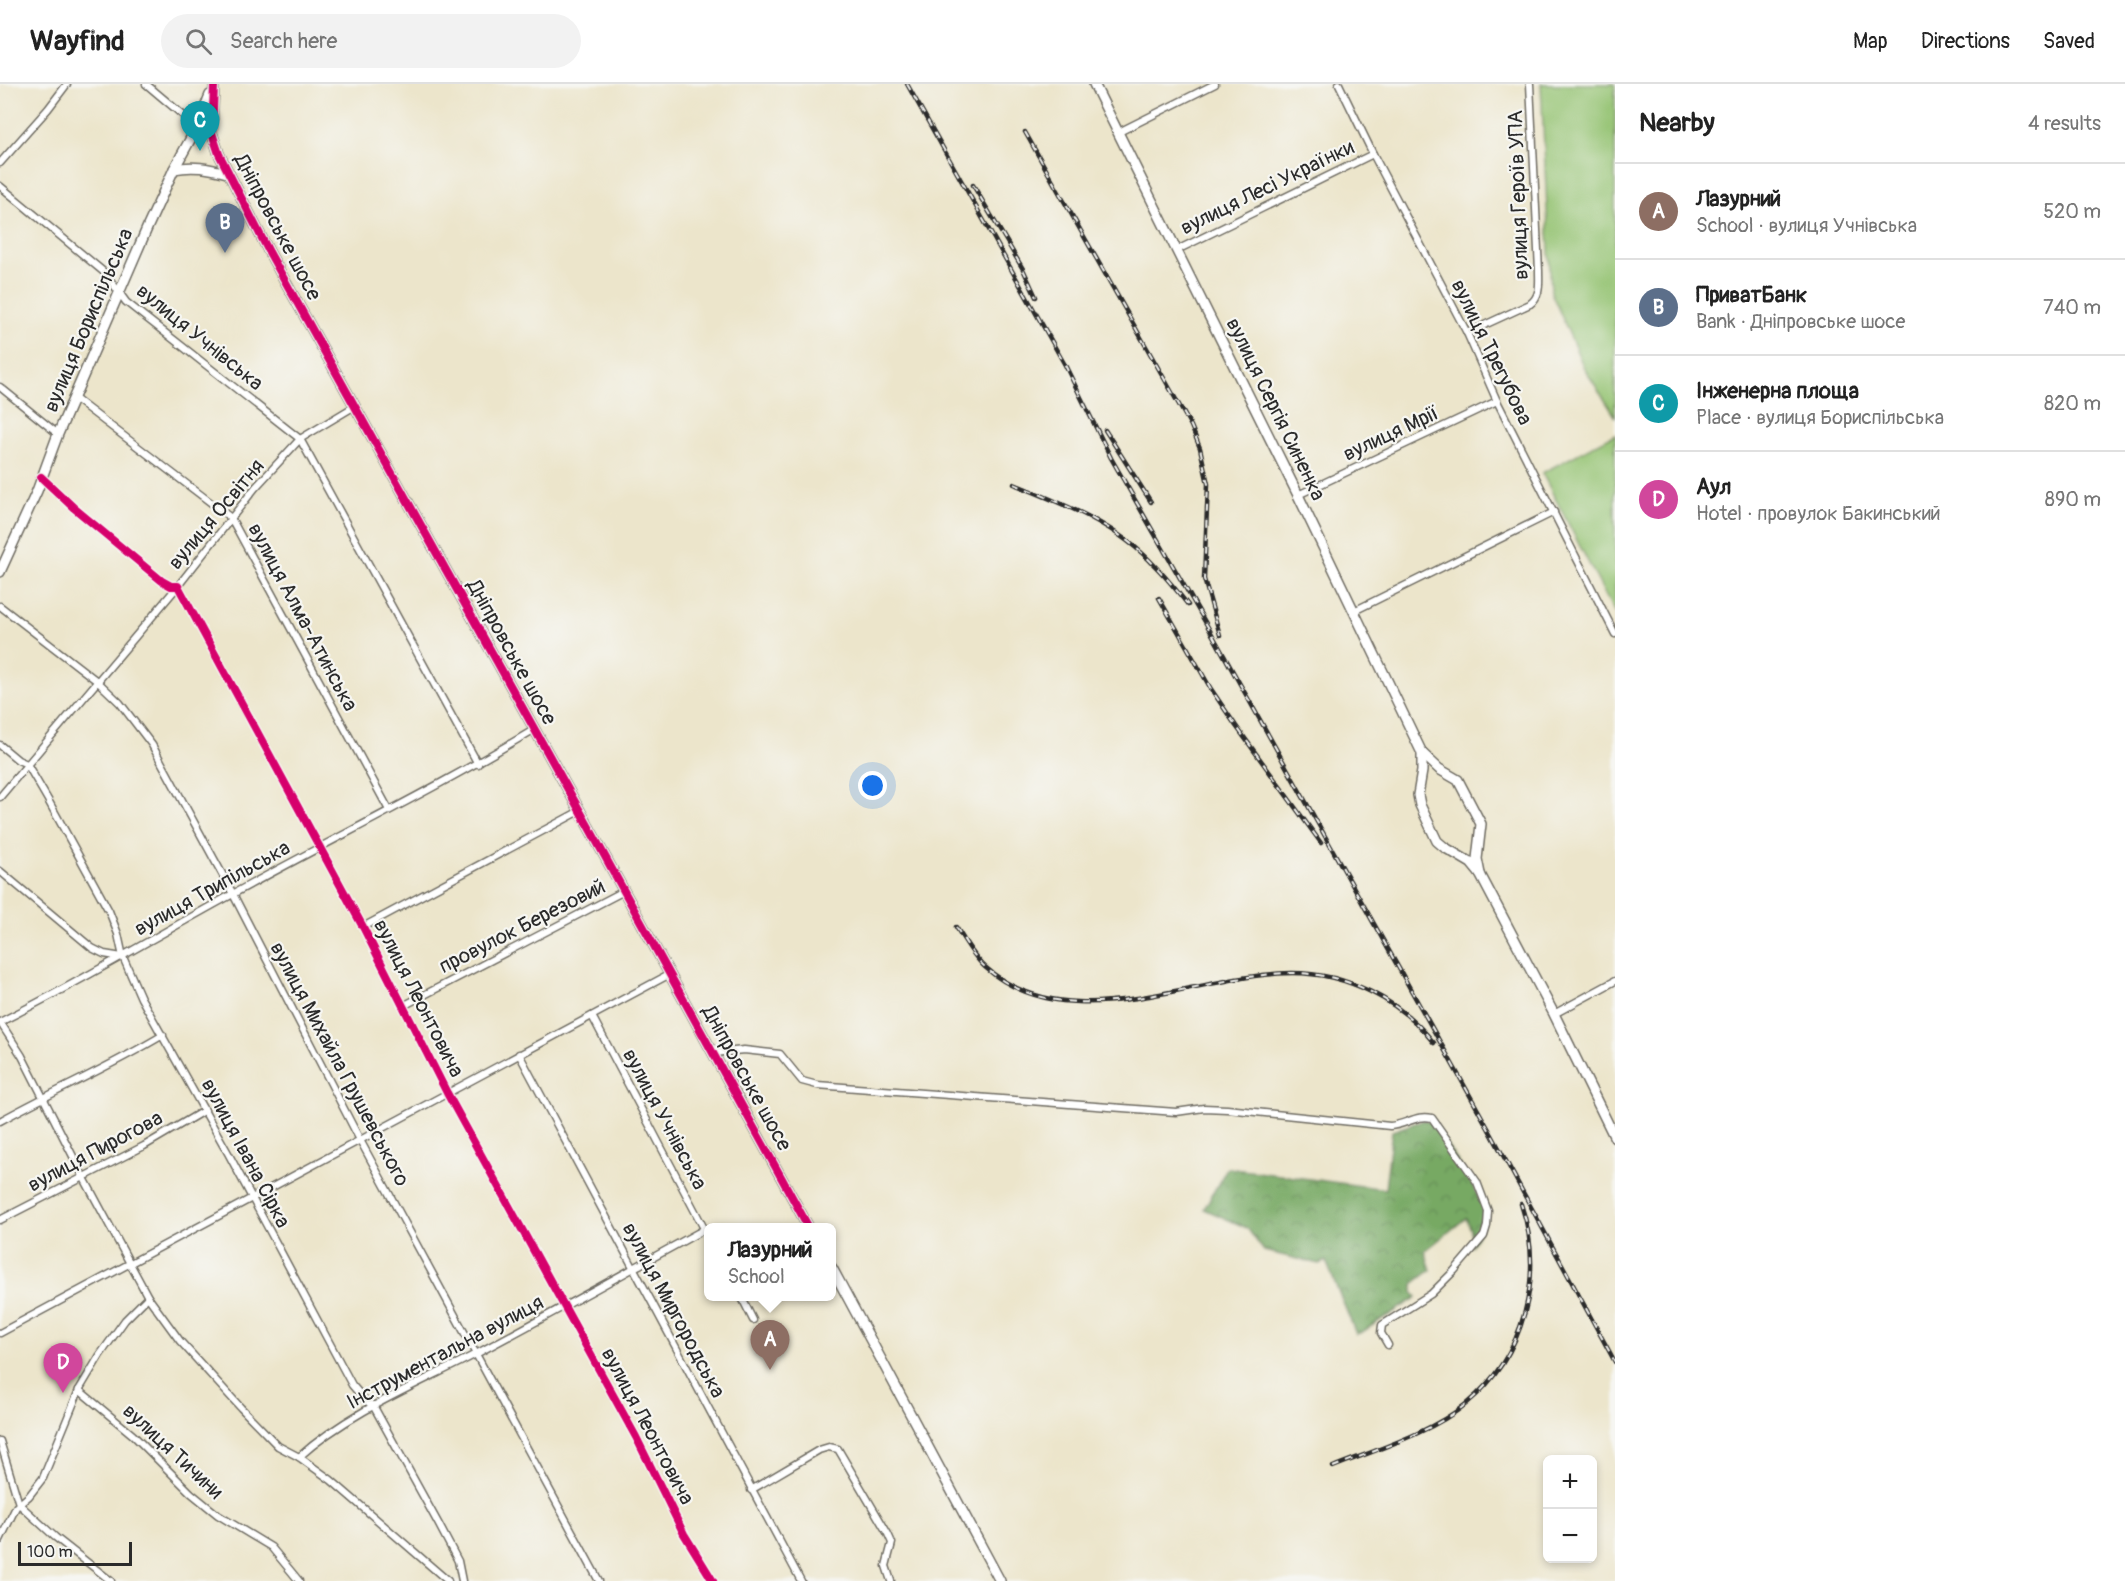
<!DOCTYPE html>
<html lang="en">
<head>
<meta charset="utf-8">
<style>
  :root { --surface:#fff; --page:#f2f2f2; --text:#222; --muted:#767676; --line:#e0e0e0; --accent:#ea580c }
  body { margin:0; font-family:Pangolin,sans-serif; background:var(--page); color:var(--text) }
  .controls { position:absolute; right:18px; bottom:18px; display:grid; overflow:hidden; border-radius:9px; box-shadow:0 3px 9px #0003 }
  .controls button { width:54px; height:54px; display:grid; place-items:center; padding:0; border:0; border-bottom:2px solid var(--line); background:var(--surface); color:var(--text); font:30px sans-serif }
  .scale { position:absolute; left:18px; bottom:15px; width:114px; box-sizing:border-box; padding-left:6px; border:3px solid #2b2b2b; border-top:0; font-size:16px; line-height:21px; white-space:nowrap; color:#2b2b2b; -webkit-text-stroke:4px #f6f6f2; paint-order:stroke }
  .you { position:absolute; left:873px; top:702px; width:21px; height:21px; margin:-15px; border:4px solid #fff; border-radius:50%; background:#1a73e8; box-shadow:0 0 0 9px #1a73e833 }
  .badge { display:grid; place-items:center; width:39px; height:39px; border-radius:50%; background:var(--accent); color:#fff; font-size:20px; font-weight:700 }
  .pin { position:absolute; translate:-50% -50px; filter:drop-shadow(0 2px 3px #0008) }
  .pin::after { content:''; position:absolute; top:32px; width:21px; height:18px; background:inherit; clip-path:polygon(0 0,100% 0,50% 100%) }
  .popup { position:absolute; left:704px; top:1139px; width:132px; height:78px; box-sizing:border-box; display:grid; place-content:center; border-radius:9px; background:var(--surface); filter:drop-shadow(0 2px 4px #0005); font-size:20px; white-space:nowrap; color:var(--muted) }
  .popup b { font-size:22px; color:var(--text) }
  .popup::after { content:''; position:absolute; left:50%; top:100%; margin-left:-12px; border:12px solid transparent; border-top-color:var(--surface) }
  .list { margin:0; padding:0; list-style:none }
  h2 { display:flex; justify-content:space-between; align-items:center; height:78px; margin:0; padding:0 24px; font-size:26px }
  h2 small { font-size:20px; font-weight:400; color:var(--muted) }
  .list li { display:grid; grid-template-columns:39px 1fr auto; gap:18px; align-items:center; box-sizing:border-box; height:96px; padding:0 24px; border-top:2px solid var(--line) }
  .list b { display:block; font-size:22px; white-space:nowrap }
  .list p { margin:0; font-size:20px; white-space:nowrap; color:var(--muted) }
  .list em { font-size:20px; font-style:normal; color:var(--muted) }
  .icon { flex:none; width:33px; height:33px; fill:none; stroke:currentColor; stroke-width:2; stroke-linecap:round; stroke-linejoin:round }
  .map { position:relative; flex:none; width:1615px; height:1497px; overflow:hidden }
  header { display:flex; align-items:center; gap:36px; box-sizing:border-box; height:84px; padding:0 30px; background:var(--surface); border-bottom:2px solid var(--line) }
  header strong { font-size:28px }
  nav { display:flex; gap:33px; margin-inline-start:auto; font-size:21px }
  .search { width:420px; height:54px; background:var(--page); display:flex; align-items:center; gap:15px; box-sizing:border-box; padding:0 21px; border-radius:33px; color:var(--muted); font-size:22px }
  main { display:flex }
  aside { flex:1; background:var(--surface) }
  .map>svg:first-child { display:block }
  .forest { fill:url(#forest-crowns); stroke:#516a48; stroke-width:1.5 }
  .green { fill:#94c372; stroke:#60774e; stroke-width:1.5 }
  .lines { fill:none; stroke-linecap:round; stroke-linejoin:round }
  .street-casing { stroke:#6f6c63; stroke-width:9 }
  .secondary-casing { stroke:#6f6c63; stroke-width:12 }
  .street { stroke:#fff; stroke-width:6 }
  .secondary { stroke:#fff; stroke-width:9 }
  .rail-casing { stroke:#2b2b2b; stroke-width:4.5 }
  .rail { stroke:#f6f6f2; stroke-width:2; stroke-dasharray:7; stroke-linecap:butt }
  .cycleway-casing { stroke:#f6f6f2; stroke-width:11 }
  .cycleway { stroke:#d6006c; stroke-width:8 }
  .labels { text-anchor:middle; stroke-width:4.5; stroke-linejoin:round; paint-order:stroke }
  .street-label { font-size:21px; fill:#2b2b2b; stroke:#f6f6f2 }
</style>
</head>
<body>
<header>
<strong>Wayfind</strong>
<div class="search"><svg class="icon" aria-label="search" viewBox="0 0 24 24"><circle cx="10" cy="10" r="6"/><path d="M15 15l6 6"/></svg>Search here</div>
<nav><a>Map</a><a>Directions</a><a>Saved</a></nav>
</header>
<main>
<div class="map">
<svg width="1615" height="1497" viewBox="0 0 1615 1497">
  <defs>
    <pattern id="forest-crowns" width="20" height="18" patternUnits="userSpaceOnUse" patternTransform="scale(1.5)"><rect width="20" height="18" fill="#77a964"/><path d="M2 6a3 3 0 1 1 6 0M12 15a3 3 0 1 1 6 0" fill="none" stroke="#628a53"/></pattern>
  </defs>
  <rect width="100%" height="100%" fill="#f6f6f2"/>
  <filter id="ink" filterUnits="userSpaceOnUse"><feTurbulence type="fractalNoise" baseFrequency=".0167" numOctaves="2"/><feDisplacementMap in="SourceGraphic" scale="12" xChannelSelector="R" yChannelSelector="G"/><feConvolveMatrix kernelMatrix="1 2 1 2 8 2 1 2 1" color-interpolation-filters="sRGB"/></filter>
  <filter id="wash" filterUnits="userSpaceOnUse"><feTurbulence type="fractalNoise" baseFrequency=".008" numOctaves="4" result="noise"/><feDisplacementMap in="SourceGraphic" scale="24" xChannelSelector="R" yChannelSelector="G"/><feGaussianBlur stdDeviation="1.35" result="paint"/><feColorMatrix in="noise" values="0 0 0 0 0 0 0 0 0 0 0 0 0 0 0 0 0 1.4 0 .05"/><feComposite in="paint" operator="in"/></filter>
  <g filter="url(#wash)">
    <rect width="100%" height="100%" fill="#ece5cb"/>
    <path class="forest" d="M1424,1036L1433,1040C1444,1057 1481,1109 1483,1127C1485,1140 1477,1152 1471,1163V1146L1466,1134L1425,1167L1431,1186L1413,1200V1208L1417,1213L1362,1248L1356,1250L1326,1177L1319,1180L1264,1167L1247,1144L1204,1125L1227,1084L1385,1105L1392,1047Z"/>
    <g class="green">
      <polygon points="1541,0 1615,0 1615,332 1584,284 1551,208"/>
      <polygon points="1615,350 1615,530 1542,389"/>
    </g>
  </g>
  <g filter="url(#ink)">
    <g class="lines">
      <defs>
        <g id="street">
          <polyline points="146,0 197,43"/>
          <polyline points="1339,0 1373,70 1467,249 1497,317 1615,550"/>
          <polyline points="1119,48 1215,0"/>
          <polyline points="0,79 48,25 67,0"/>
          <polyline points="0,102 105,189 126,218 300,355 478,680"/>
          <polyline points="1177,166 1373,70"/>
          <path d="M1467,249L1530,220C1541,212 1539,199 1539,187L1530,0"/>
          <polyline points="0,303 58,350"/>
          <polyline points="74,314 231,434 389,726"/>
          <polyline points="41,393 74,424 162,497 171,502 178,502 363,843 447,1009 636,1353 684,1450 713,1497"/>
          <polyline points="1298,411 1497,317"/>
          <polyline points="0,522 97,597 120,619 152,661 233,810 360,1056 599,1497"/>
          <polyline points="1354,527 1554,428"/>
          <polyline points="0,661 18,676 27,680 48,716 109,827 118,850 123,873 141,914 228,1069 352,1301 364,1315 374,1323 438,1439 458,1477 462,1497"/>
          <polyline points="0,713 178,502 255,404 300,355 355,322"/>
          <polyline points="0,787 92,864 104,870 122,873"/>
          <polyline points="363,843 580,727"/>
          <polyline points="403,922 624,807"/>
          <polyline points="1554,930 1615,897"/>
          <polyline points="592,932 708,1152"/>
          <polyline points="0,938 22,972 84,1094 148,1213 180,1257 241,1324 278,1362 299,1373 331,1396 448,1497"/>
          <path d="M0,938C79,899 154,853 231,811C332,755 436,705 535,645"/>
          <path d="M714,969L744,966L780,970L802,997L817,1001L1176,1028L1204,1024L1227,1025L1390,1042C1405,1041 1418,1030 1432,1034L1477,1098L1488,1127L1487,1142L1484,1152L1454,1187L1431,1210L1382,1241L1381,1249L1388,1261"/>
          <polyline points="519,970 801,1497"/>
          <path d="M0,1037C54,1007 110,983 163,951"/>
          <polyline points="0,1136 144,1062 205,1026"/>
          <polyline points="741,1212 753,1236"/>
          <polyline points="0,1249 670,890"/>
          <polyline points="79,1306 133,1351 191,1409 218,1431 271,1463 299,1497"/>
          <polyline points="0,1357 19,1420 55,1453 111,1497"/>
          <path d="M299,1373C349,1328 416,1301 476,1270C553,1229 628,1187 705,1145"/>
          <polyline points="751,1406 819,1366 829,1363 838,1365 888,1450 892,1459 886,1482 891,1497"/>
          <polyline points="0,1456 16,1423 29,1412 43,1394 79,1306 100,1271 125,1236 148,1213"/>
        </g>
        <g id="secondary">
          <polyline points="1094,0 1298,411 1422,669 1439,685 1458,696 1481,740 1477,775 1480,790"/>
          <polyline points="214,2 212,49 219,70 269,168 580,727 809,1144"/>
          <path d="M174,85C193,81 208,84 227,89"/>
          <polyline points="0,488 37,407 58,350 148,142 174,85 197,43 210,11"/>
          <polyline points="1422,669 1422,687 1418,711 1420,721 1437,757 1444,763 1471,779 1480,790 1554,930 1615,1054"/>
          <polyline points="832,1184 1000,1497"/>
        </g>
      </defs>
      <use href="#street" class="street-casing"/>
      <use href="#secondary" class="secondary-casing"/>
      <use href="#street" class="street"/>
      <use href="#secondary" class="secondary"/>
      <defs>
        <g id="rail">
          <polyline points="907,0 1065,281 1111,374 1212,550 1492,1051 1615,1278"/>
          <polyline points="1025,48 1191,342 1200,364 1208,400 1204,495 1220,551"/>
          <polyline points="973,101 1023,185 1036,213"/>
          <polyline points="1105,346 1151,418"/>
          <path d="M1014,400C1064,420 1118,441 1155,482C1167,494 1178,508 1188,521"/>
          <polyline points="1159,514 1211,605 1236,642 1321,759"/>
          <path d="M956,843C965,857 973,872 985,883C1068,958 1196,890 1292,889C1347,889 1400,916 1434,959"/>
          <path d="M1333,1383C1375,1366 1431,1349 1466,1320C1525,1272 1545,1191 1521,1120"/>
        </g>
      </defs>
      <use href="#rail" class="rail-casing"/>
      <use href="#rail" class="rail"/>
      <defs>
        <g id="cycleway">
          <polyline points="214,2 212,49 219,70 269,168 580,727 809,1144"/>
          <polyline points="41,393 74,424 162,497 171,502 178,502 363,843 447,1009 636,1353 684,1450 713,1497"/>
        </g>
      </defs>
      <use href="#cycleway" class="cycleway-casing"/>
      <use href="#cycleway" class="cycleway"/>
    </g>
  </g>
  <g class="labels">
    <g class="street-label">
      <text transform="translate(1267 103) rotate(-26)" y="7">вулиця Лесі Українки</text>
      <text transform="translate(1518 111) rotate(-92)" y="7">вулиця Героїв УПА</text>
      <text transform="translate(278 143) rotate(62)" y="7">Дніпровське шосе</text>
      <text transform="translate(88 236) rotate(-67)" y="7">вулиця Бориспільська</text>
      <text transform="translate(200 253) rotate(39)" y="7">вулиця Учнівська</text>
      <text transform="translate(1492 268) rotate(64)" y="7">вулиця Трегубова</text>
      <text transform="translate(1276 325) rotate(64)" y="7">вулиця Сергія Синенка</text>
      <text transform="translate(1391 349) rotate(-25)" y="7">вулиця Мрії</text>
      <text transform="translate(216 430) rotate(-50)" y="7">вулиця Освітня</text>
      <text transform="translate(303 533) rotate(62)" y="7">вулиця Алма-Атинська</text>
      <text transform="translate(512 568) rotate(61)" y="7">Дніпровське шосе</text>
      <text transform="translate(212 804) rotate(-29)" y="7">вулиця Трипільська</text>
      <text transform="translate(522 842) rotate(-27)" y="7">провулок Березовий</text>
      <text transform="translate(419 914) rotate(63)" y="7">вулиця Леонтовича</text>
      <text transform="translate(340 980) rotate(62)" y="7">вулиця Михайла Грушевського</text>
      <text transform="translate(747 994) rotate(61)" y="7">Дніпровське шосе</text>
      <text transform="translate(665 1035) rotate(62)" y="7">вулиця Учнівська</text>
      <text transform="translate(95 1067) rotate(-28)" y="7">вулиця Пирогова</text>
      <text transform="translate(246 1069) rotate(62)" y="7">вулиця Івана Сірка</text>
      <text transform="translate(674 1226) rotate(62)" y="7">вулиця Миргородська</text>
      <text transform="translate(445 1268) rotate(-28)" y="7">Інструментальна вулиця</text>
      <text transform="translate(648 1342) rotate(62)" y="7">вулиця Леонтовича</text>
      <text transform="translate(173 1367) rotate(43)" y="7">вулиця Тичини</text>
    </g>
  </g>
</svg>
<div class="controls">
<button>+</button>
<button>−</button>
</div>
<div class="scale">100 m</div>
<div class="you"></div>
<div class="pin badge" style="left:770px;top:1286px;background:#8d6e63">A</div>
<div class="popup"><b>Лазурний</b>School</div>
<div class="pin badge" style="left:225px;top:169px;background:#5c6f8a">B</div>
<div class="pin badge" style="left:200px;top:67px;background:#0f9aa8">C</div>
<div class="pin badge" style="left:63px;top:1309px;background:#d1479c">D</div>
</div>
<aside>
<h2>Nearby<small>4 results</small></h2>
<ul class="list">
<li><span class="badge" style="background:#8d6e63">A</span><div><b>Лазурний</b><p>School · вулиця Учнівська</p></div><em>520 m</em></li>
<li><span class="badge" style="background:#5c6f8a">B</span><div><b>ПриватБанк</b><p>Bank · Дніпровське шосе</p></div><em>740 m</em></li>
<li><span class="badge" style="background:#0f9aa8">C</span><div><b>Інженерна площа</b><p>Place · вулиця Бориспільська</p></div><em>820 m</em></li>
<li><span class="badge" style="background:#d1479c">D</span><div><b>Аул</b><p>Hotel · провулок Бакинський</p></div><em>890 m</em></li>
</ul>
</aside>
</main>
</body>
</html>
